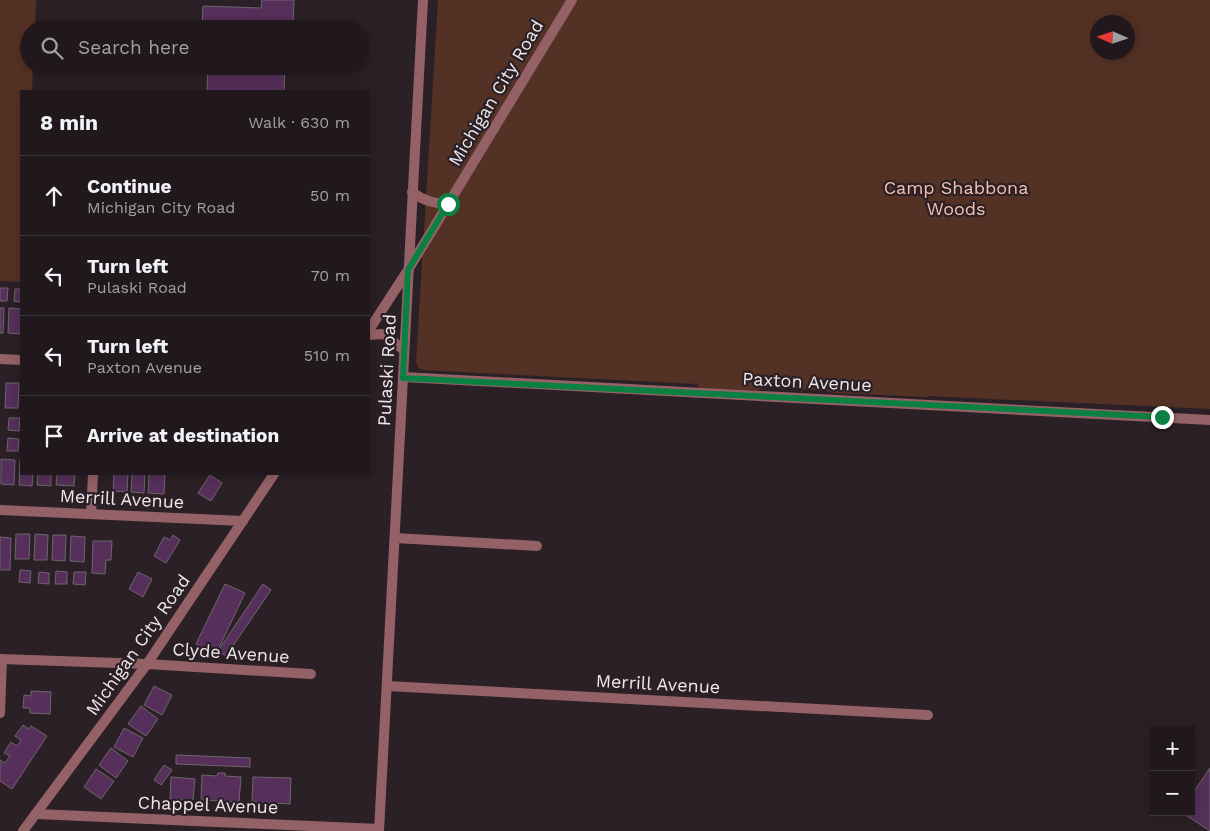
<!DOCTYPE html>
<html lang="en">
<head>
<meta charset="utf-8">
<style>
  :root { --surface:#20181c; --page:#282125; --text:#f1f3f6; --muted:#a2a0a3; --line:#3d373b }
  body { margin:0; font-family:"Work Sans",sans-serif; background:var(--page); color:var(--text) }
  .controls { position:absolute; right:15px; bottom:15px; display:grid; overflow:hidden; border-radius:0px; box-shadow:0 2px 12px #0003 }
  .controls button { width:45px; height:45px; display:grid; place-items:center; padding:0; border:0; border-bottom:1px solid var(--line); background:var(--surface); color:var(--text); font:25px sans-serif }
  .compass { position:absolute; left:1090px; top:15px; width:45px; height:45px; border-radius:50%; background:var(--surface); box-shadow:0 2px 12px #0003; rotate:273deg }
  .stop { position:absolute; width:15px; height:15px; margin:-11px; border:4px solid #0b8043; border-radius:50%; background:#fff }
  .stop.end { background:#0b8043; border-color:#fff; box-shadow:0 1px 5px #0008 }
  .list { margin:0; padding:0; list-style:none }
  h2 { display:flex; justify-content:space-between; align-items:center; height:65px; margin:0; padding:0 20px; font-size:21px }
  h2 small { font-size:16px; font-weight:400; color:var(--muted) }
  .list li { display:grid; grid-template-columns:32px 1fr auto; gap:15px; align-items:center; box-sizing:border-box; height:80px; padding:0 20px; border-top:1px solid var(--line) }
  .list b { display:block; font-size:19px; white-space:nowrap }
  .list p { margin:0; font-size:16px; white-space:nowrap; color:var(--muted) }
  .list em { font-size:16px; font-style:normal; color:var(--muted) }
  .icon { flex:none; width:28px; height:28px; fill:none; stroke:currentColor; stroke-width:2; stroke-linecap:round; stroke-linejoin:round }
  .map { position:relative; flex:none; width:1210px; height:831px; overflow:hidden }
  .search { position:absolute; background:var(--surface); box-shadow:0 2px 12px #0003; left:20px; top:20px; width:350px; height:55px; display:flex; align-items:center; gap:12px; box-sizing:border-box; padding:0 18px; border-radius:28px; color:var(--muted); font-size:19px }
  .panel { position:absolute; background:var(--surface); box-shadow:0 2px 12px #0003; left:20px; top:90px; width:350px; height:385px; border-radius:0px }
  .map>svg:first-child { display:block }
  .green { fill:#543125; fill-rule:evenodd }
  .building { fill:#56305a; stroke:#6e656e }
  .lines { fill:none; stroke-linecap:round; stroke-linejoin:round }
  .minor { stroke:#946266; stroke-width:10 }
  .tertiary { stroke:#946266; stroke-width:10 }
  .route { stroke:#0b8043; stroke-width:6 }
  .labels { text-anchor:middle; stroke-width:4.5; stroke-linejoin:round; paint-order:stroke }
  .street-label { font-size:18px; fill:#efe8eb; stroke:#2b2025 }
  .park-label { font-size:18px; fill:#f7c0ad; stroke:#2b2025 }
</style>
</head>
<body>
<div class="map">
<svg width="1210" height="831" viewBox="0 0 1210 831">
  <rect width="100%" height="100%" fill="#2b2025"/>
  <g class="green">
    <polygon points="0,0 36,0 35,29 29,29 29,66 33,66 32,91 21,91 21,282 0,281"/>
    <path d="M438,0H1210V409L928,396L927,397L835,393L826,391L762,387L758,391L699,388L697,384L422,370L418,367L416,362ZM1098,22H1128V52H1098Z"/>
  </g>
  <g class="building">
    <polygon points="262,0 294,0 293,29 202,29 203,6 261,8"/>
    <polygon points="208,66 285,66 284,91 207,91"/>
    <polygon points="0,288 8,288 7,301 0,301"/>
    <polygon points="15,289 21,289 21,302 14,301"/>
    <polygon points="0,308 4,308 3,333 0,333"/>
    <polygon points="9,308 21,309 21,334 8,333"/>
    <polygon points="6,383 19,383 18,408 5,408"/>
    <polygon points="9,418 20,418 19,431 8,430"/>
    <polygon points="8,438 19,439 18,451 7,451"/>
    <polygon points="1,459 15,460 14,485 1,484"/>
    <polygon points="20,460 21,460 21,474 33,474 32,486 19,485"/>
    <polygon points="38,474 51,474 51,486 37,485"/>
    <polygon points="57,474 75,474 74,486 56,485"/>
    <polygon points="114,474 128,474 127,492 113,491"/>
    <polygon points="132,474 145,474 144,493 131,492"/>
    <polygon points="149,474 165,474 164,494 148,493"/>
    <polygon points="210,475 222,483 211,501 198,493"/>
    <polygon points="16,534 30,534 29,559 15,559"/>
    <polygon points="35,534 48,535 47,560 34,560"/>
    <polygon points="53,535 66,535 65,561 52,560"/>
    <polygon points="173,535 180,540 166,563 154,556 164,537 170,540"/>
    <polygon points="71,536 85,537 84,562 70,561"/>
    <polygon points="0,537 11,538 10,570 0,570"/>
    <polygon points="93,541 112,541 111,560 106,560 105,574 92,573"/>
    <polygon points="20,570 31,571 30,583 19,582"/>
    <polygon points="56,571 67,572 67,584 55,584"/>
    <polygon points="39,572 49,573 49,584 38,583"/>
    <polygon points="74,572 86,572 85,585 73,584"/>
    <polygon points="138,572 152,579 143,597 129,589"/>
    <polygon points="225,584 245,593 216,654 196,644"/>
    <polygon points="263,584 271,590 226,656 218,651"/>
    <polygon points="154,686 172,695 162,715 144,705"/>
    <polygon points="31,691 51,692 50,714 30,713 30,708 23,708 24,695 31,696"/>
    <polygon points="141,706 158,719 146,736 128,724"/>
    <polygon points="23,725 29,729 31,726 47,736 12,789 0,781 0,760 5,763 10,756 4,753 11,742 17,746 21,740 15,736"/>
    <polygon points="124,728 143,738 133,757 114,747"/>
    <polygon points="111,748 128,761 116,778 99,765"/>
    <polygon points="176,755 250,758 250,767 176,764"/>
    <polygon points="164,765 172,770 161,785 154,780"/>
    <polygon points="1210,768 1210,831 1181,812 1191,812 1191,796"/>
    <polygon points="96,769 114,781 101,799 84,787"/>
    <polygon points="218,773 225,773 225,776 241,777 239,802 201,800 202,775 217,776"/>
    <polygon points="171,777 195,779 193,800 170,799"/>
    <polygon points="253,777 291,778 290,804 252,802"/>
  </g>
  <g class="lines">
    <g class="minor">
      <polyline points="0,359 21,360"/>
      <polyline points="403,377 1210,420"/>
      <polyline points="0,510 243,521"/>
      <polyline points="91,514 93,474"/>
      <polyline points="395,538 537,546"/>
      <polyline points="0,659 147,664 311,674"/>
      <polyline points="387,686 928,715"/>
      <polyline points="0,713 2,659"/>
      <polyline points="36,814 379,829"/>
    </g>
    <g class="tertiary">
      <path d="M412,192C424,201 433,203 447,204"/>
      <polyline points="369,330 408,270 572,0"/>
      <polyline points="369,335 383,334 404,350"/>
      <polyline points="23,831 147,664 274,474"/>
      <polyline points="379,831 423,0"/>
    </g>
  </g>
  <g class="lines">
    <polyline class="route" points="448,204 408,270 403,378 1162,417"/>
  </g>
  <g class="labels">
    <g class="street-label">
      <text transform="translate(496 93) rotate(-59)" y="6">Michigan City Road</text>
      <text transform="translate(387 370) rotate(-87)" y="6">Pulaski Road</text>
      <text transform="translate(807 382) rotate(3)" y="6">Paxton Avenue</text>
      <text transform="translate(122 499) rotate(3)" y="6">Merrill Avenue</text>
      <text transform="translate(138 645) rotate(-55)" y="6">Michigan City Road</text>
      <text transform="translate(231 653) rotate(4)" y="6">Clyde Avenue</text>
      <text transform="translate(658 684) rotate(3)" y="6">Merrill Avenue</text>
      <text transform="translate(208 805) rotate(2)" y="6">Chappel Avenue</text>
    </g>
    <g class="park-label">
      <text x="956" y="194">Camp Shabbona<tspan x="956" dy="21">Woods</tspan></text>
    </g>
  </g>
</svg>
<div class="controls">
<button>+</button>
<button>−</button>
</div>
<svg class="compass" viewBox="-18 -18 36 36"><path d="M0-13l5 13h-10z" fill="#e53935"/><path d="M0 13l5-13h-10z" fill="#a2a0a3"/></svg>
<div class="stop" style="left:448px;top:204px"></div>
<div class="stop end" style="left:1162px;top:417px"></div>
<div class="search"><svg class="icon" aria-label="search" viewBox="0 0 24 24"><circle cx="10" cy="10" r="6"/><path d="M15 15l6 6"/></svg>Search here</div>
<section class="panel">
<h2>8 min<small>Walk · 630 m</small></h2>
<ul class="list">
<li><svg class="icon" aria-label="ahead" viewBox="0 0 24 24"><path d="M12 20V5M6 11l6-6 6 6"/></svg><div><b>Continue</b><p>Michigan City Road</p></div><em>50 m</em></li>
<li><svg class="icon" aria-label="left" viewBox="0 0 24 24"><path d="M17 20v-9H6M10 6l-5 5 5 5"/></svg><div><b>Turn left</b><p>Pulaski Road</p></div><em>70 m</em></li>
<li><svg class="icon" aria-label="left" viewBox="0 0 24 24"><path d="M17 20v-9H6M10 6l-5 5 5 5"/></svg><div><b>Turn left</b><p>Paxton Avenue</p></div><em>510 m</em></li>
<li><svg class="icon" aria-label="arrive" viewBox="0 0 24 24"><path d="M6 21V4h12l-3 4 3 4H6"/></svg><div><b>Arrive at destination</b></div></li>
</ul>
</section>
</div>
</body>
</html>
